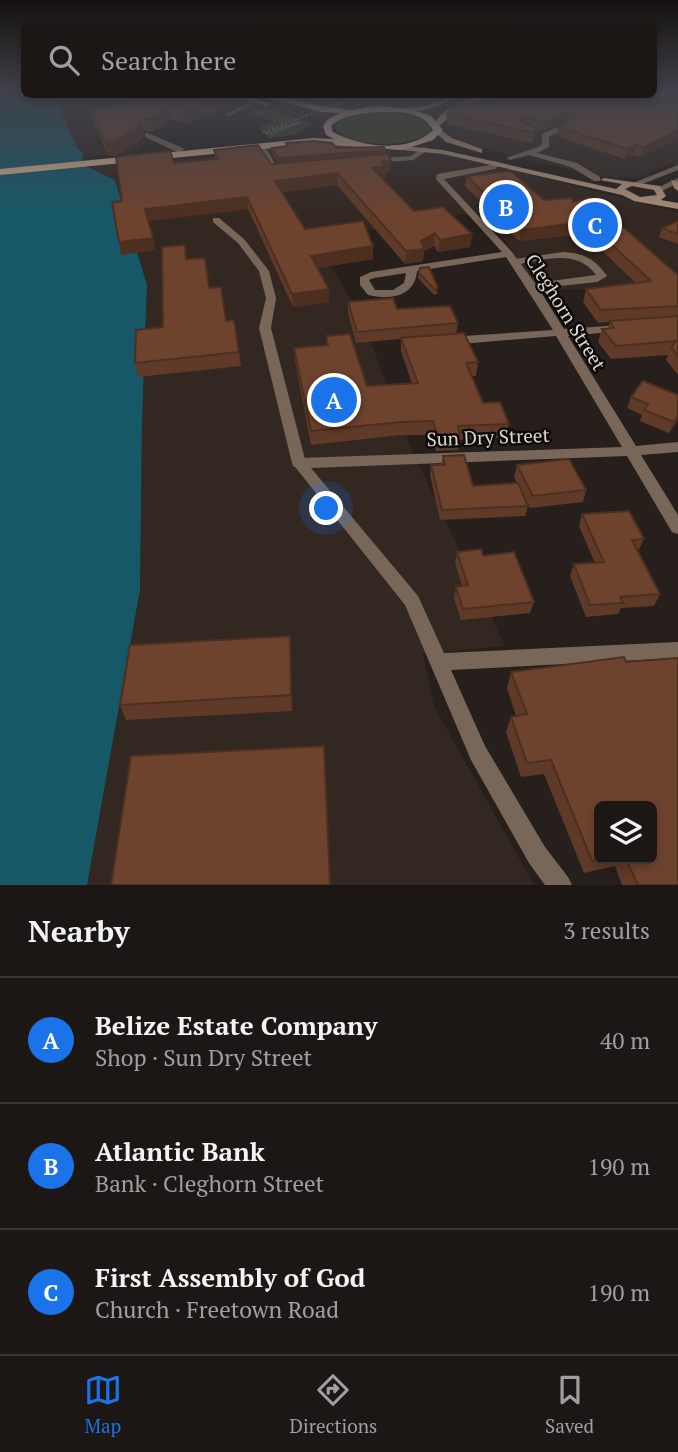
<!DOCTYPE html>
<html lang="en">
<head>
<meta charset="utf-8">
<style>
  :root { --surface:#1c1715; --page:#292422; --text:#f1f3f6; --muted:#a09fa0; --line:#3a3634; --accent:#1a73e8 }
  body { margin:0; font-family:"PT Serif",serif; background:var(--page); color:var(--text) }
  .controls { position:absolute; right:21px; bottom:21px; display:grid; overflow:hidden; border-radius:10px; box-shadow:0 4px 10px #0003 }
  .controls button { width:63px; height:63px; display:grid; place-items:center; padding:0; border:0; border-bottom:2px solid var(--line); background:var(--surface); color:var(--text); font:35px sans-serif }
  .you { position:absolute; left:327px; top:509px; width:24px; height:24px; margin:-18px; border:5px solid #fff; border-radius:50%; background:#1a73e8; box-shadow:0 0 0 10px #1a73e833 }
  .badge { display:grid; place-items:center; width:46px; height:46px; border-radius:50%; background:var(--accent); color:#fff; font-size:23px; font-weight:700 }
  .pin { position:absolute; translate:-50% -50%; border:4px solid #fff; box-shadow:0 2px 7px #0006 }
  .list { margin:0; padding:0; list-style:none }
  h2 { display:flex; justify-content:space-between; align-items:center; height:91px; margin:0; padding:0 28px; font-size:30px }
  h2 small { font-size:23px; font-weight:400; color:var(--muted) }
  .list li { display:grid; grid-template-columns:46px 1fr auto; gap:21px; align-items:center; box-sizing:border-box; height:126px; padding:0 28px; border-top:2px solid var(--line) }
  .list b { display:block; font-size:26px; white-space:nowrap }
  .list p { margin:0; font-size:23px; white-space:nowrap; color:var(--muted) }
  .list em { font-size:23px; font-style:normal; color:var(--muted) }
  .icon { flex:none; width:38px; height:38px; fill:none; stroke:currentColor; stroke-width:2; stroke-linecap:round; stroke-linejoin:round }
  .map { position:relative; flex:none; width:678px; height:885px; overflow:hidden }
  .search { position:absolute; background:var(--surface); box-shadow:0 4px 10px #0003; left:21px; right:21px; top:21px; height:77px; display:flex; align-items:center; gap:18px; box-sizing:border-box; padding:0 24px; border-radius:10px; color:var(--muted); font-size:26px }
  .sheet { height:469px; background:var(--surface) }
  nav { display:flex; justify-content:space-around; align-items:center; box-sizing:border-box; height:98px; border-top:2px solid var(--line); background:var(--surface); font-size:19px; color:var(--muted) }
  nav a { display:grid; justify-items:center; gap:4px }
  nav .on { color:var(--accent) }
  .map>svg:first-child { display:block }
  .built { fill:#332721 }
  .green { fill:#3a451e }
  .water { fill:#165867 }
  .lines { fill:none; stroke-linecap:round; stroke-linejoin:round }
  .service { fill:#786759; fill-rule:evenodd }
  .minor { fill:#786759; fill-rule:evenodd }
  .tertiary { fill:#786759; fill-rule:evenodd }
  .secondary { fill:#aa8f78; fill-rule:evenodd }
  .primary { fill:#d0ad90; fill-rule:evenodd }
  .path-bridge { stroke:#797371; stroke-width:2.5; stroke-dasharray:2 2.5; stroke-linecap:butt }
  .wall { fill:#5f3a28; fill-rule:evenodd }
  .shaded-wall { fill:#4d2f20 }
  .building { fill:#6e432e; stroke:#4d2f20; stroke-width:2 }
  .labels { text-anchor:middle; stroke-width:5; stroke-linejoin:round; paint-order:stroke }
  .street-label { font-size:19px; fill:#dcd7d5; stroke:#0d0a08 }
</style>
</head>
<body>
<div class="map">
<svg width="678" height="885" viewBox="0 0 678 885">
  <rect width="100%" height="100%" fill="#261f1c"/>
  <g class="built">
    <polygon points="678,94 678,166 670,164 639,178 605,178 470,145 452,136 448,131 448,121 471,107 505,95"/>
    <polygon points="54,95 188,95 225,107 183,122 168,117 155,120 164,128 95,139 100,146 145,142 140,151 80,158"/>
    <polygon points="336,143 363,149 408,149 447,154 678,212 678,319 629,287 538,291 506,241 473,213 315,239 361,317 412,450 505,646 423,654 434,706 534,885 87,885 140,590 142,424 147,285 115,180 86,165 196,159 312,144"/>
  </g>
  <g class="green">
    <polygon points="258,109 277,111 311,124 293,135 268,138 259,127 273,121 247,113"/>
    <path d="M381,111L418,117L430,126V131C411,149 352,149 335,128C341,111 365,113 381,111Z"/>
  </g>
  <polygon class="water" points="0,94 54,95 77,148 83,153 82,161 88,167 115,180 147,285 142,424 140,590 87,885 0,885"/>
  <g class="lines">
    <g class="service">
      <polygon points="256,99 258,102 229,116 224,115"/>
      <polygon points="566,123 569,127 549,137 549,147 537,153 577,163 600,177 600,181 594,181 571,167 529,155 510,160 506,158 538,147 542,144 542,134"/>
      <polygon points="148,133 183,148 184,150 177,152 145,137 145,133"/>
      <polygon points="258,145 264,145 277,167 282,167 282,171 272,172"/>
      <polygon points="423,147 430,149 413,160 372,163 368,161 372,159 411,156"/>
      <polygon points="213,218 219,218 244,239 269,271 276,298 271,328 306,463 304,467 294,467 292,463 259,328 266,298 259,271 238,243 213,222"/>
      <path d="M563,252C584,253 595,259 607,276L597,282L532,289L528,288V284L596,275C577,248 543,260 515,265L510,262L515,259Z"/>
    </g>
    <path class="minor" d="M494,161L501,163L495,169L444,179L512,252L537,286L564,329L621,325L627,328L621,331L568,336L636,446L678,442V452L641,455L678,515V534L672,532L627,456L311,468L418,596L444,653L678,642V658L451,670L485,746L545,847L568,877L572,885H545L529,863L471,760L405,605L292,463L299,458L622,447L556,336L449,345L443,341L449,337L553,330L506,257L417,271C415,297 389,300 368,295L360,285V277L371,272L502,252L436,179L437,174L490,165ZM406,273L404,283L393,290H375L369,280L374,278Z"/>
    <g class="tertiary">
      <polygon points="678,165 678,170 640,185 633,183"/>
      <polygon points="678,178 678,183 662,191 655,189"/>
    </g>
    <g class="secondary">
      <polygon points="458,94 469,94 426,110 393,112 390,110 425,106"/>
      <path d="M485,94H495L455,111L438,128L452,138L482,149V153L446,142L435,132L437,128L433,126C443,106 465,101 485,94Z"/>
      <path d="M394,145L443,150L616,189L622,184L600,180L604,178L660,186L666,196L661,200L678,203V209L634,201L622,195L443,154L391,149V145ZM632,186L654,190L657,195L640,197L625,189Z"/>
      <polygon points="671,180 678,182 678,191 674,188"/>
    </g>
    <g class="primary">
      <polygon points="226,94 241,94 271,104 267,106"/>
      <path d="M252,94H269L321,106L352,110L376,106L411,109L431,116L443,130L433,140L402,150L314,144L0,175V169L314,138L334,139L326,135L323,126L328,119L340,113L321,112ZM376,112C395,112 423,110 433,130C408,154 361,147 333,132L331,126C344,114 360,114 376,112Z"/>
    </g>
    <polyline class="path-bridge" points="268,132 300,122 270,134 264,132 359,95 364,96 334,106 348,101"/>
  </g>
  <g class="wall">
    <polygon points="678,94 641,157 633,155 624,159 556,136 558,127 567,121 567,120 541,131 536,130 532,143 446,124 447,114 518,99"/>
    <polygon points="155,99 223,110 186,123 171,119 152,132 143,131 143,138 118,155 108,156 94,123 91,110"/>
    <polygon points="286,143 385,154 390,172 386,173 386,178 382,178 414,211 472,234 470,247 438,252 434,246 424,251 423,261 405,264 337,185 282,192 305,229 373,259 317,268 329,289 329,302 293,307 248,209 148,221 155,250 121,255 122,201 174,163 215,159 214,150 271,164 278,163 273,154 272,148 287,146"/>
    <polygon points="467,176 544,200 573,202 678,275 678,375 666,360 668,355 611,359 598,342 602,329 608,328 610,322 598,323 583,302 586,289 636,283 596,245 581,234 519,241 465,186"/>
    <polygon points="678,221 678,244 659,237 662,228"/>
    <polygon points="187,259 209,288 226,321 239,352 241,366 138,377 135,363 163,327"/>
    <polygon points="420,268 438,293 434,295 418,278"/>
    <polygon points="348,302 397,309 458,323 456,333 478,362 476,376 471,376 483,403 509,424 506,437 459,440 458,450 436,451 432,435 401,435 311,445 295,361 294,348 326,346 326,336 367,386 412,384 401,351 401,339 356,343 348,313"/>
    <polygon points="678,395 678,420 669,433 640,421 642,415 627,408 631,397"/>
    <polygon points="443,456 473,486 517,483 514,477 517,465 586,490 583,502 530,508 520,487 528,506 525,516 440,520 430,475 431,465 441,465"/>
    <polygon points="582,514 644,539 638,551 660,594 654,606 621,608 618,614 586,617 570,576 574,564 595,563 579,526"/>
    <polygon points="457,552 483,556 534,602 530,613 461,620 454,598 456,587 462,586 455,563"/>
    <polygon points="291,652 292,711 126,720 120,705"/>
    <path d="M511,672L678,885H622L615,866L584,873L544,774L521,777L506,732L511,717L516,716L507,688ZM599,806L652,859H599Z"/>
  </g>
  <g class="shaded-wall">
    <polygon points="222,97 223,110 186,123 184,110"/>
    <polygon points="169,106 171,119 152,132 150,119"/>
    <polygon points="569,111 567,120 541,131 543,122"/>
    <polygon points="141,118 143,131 143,138 118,155 108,156 105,142"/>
    <polygon points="678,131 678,139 641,157 643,147"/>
    <polygon points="636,145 633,155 624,159 627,149"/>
    <polygon points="385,150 384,156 278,164 278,158"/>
    <polygon points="391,161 390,172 386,173 386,178 372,180 372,168 382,162"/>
    <polygon points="337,173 337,185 276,193 275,181"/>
    <polygon points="247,197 248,209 147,221 145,209"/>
    <polygon points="584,222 581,234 519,241 521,230"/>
    <polygon points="435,233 434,246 424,251 423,261 405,264 406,251 421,241"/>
    <polygon points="472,234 470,247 438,252 440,240"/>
    <polygon points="153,238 155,250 121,255 119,242"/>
    <polygon points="373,246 373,259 311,269 311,256"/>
    <polygon points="329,289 329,302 293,307 292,294"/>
    <polygon points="678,416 678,420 669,433 674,422"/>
    <polygon points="290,636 291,652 292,711 291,695"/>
  </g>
  <g class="building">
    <polygon points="170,94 211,94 222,97 184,110 169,106 150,119 141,118 140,124 115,141 105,142 91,110 146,97 155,99"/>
    <polygon points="528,94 678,94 678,100 671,102 678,104 678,131 643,147 636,145 627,149 558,127 574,118 569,111 543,122 526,116 520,120 536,128 534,133 447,114 456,105 485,102 491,105 508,96 518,99"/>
    <polygon points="314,141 332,143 337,148 384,147 385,150 278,158 272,148 288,146 286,143"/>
    <polygon points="258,145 271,164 388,154 391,161 382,162 387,166 372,168 414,211 443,207 472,234 440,240 435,233 421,241 424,249 406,251 337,173 275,181 305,229 363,221 373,246 311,256 329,289 292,294 247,197 145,209 153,238 119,242 112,202 122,201 116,157 170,151 174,163 218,159 214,150"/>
    <polygon points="511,171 544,200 571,198 573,202 589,197 678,275 678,306 601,310 586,289 651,281 599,233 584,222 521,230 467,176"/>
    <polygon points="678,221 678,234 662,228"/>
    <polygon points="185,245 186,259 205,258 209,288 221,287 226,321 234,320 239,352 135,363 136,330 163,327 162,247"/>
    <polygon points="429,267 438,288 435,290 419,273 420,268"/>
    <polygon points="393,298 397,309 450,306 458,323 357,332 348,302"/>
    <polygon points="678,316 678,356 671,347 676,341 616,346 602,329 614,328 610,321"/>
    <polygon points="464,333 478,362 466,363 483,403 500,402 509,424 458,426 460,436 438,437 433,421 402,422 311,431 294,348 328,345 326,336 350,334 367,386 418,383 401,338"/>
    <polygon points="643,381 678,395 678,416 674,422 644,410 648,404 631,397"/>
    <polygon points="464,455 473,486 518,483 528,506 442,510 431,465 445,465 443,456"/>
    <polygon points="569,459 586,490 533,496 517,465"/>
    <polygon points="629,511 644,539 632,540 660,594 620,597 623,603 590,605 574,564 604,562 582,514"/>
    <polygon points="481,549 483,556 514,552 534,602 463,609 456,587 468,585 457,552"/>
    <polygon points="290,636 291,695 120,705 130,645"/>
    <polygon points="624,657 626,662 678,658 678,885 638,885 626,859 652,859 652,806 599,806 599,859 601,859 592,861 551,760 527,763 511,717 527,714 511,672"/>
    <polygon points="324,746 330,885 111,885 131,756"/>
  </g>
  <linearGradient id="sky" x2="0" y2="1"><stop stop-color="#15110f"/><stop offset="0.43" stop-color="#41424b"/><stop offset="1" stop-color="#41424b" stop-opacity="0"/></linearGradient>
  <rect width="678" height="218" fill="url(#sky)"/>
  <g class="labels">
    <g class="street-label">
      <text transform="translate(566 312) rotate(58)" y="7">Cleghorn Street</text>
      <text transform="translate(488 437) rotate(-2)" y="7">Sun Dry Street</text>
    </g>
  </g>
</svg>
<div class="controls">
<button><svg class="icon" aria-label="layers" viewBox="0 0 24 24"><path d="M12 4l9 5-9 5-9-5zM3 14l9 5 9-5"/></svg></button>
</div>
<div class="you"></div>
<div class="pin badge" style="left:334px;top:400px">A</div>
<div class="pin badge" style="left:506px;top:207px">B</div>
<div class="pin badge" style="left:595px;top:225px">C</div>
<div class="search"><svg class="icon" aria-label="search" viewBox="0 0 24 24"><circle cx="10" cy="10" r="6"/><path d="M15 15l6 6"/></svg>Search here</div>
</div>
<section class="sheet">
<h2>Nearby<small>3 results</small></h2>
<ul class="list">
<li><span class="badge">A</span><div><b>Belize Estate Company</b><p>Shop · Sun Dry Street</p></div><em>40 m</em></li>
<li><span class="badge">B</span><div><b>Atlantic Bank</b><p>Bank · Cleghorn Street</p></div><em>190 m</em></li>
<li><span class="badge">C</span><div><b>First Assembly of God</b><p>Church · Freetown Road</p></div><em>190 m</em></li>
</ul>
</section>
<nav>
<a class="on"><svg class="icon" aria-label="map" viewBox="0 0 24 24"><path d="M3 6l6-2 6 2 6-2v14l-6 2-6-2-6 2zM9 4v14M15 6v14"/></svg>Map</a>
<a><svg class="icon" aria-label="directions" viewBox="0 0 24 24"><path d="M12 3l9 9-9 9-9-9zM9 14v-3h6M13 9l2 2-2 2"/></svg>Directions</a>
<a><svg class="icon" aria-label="saved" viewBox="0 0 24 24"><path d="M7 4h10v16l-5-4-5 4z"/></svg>Saved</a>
</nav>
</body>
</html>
